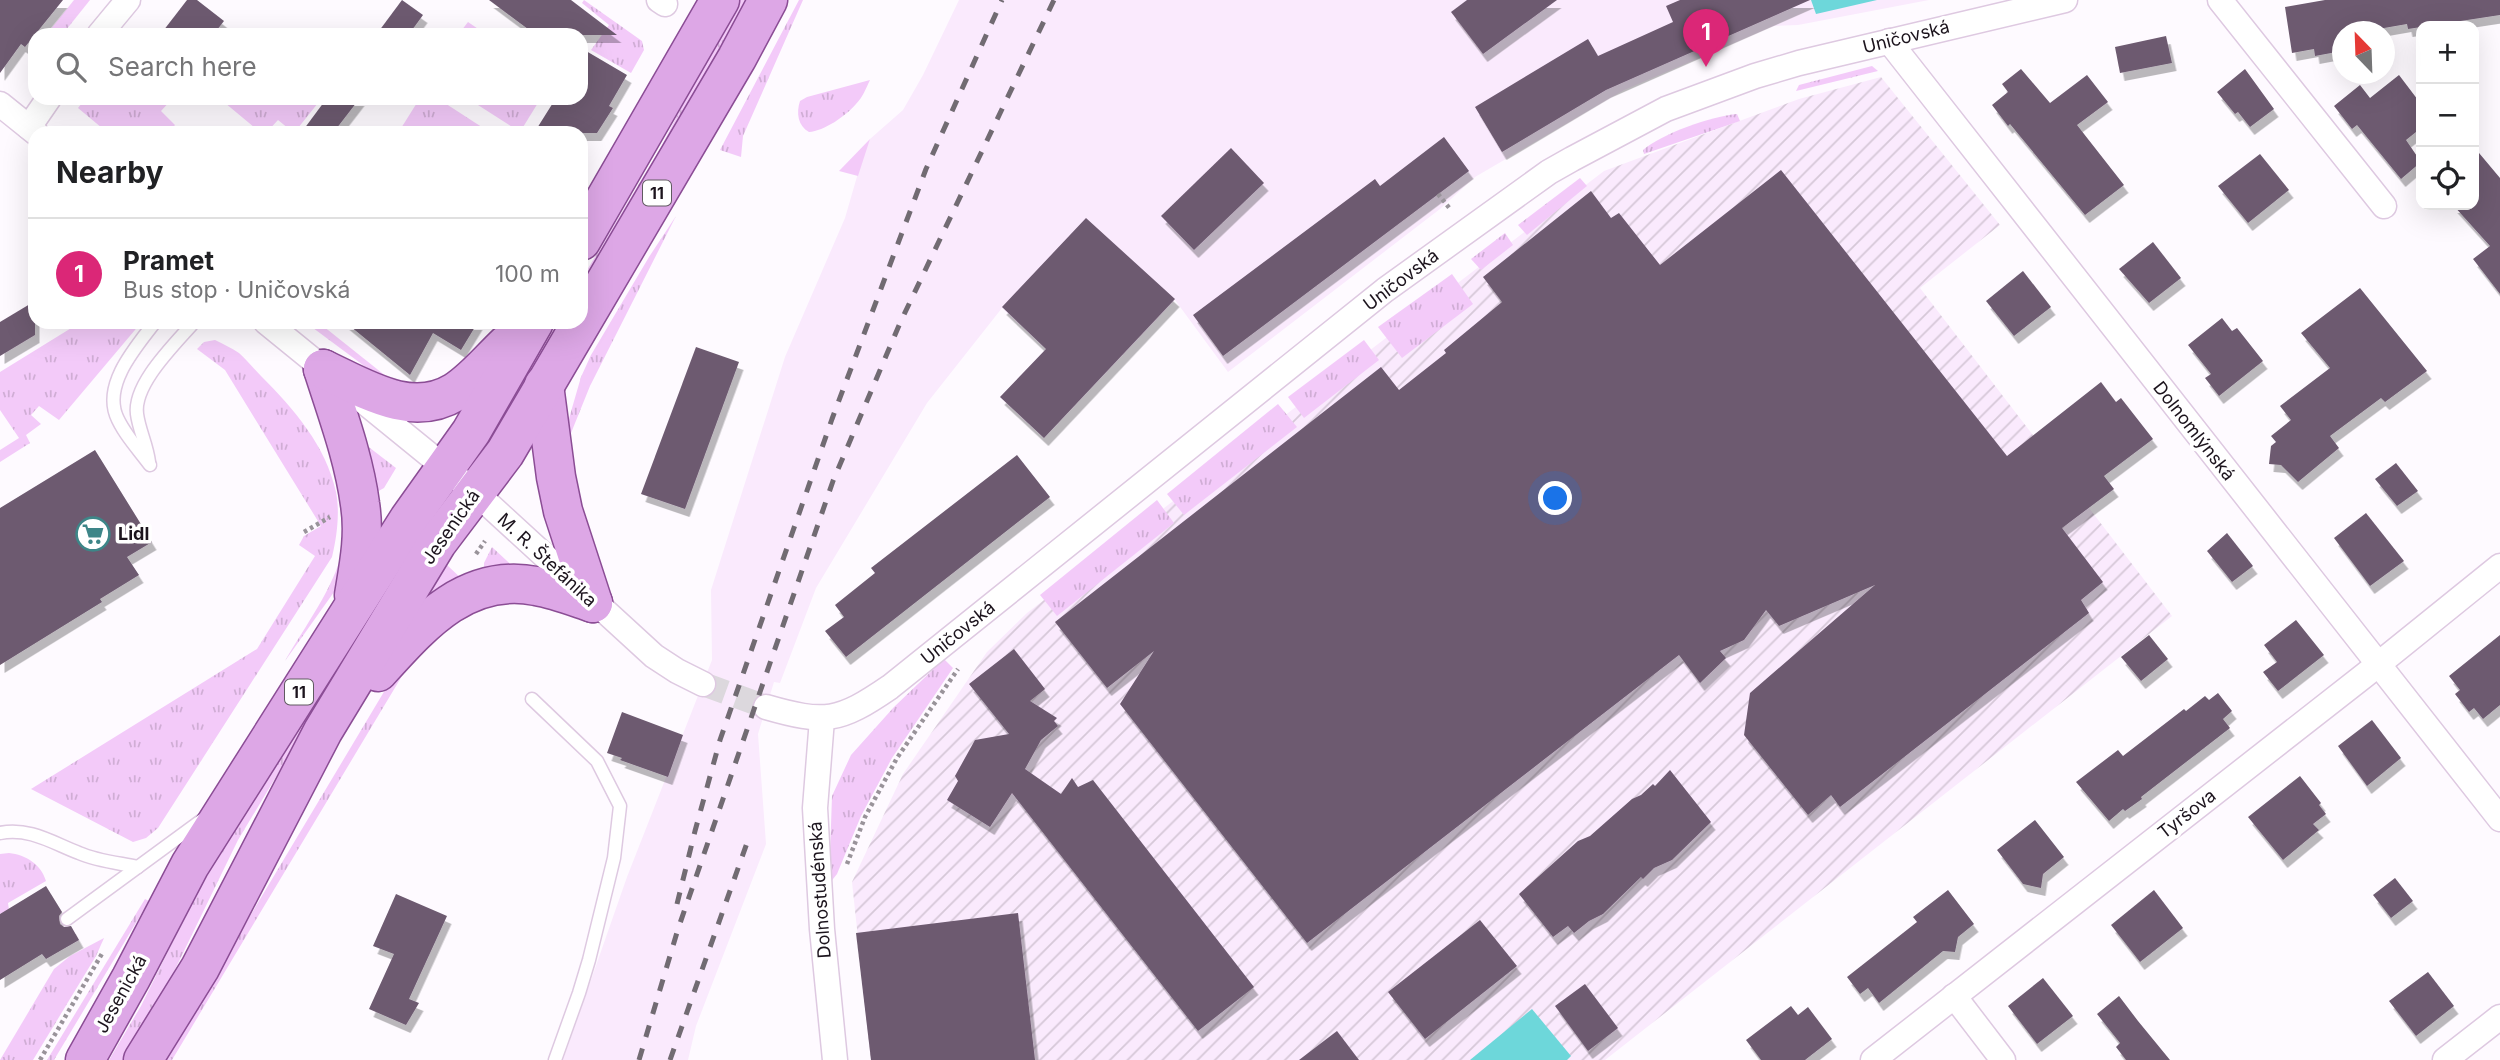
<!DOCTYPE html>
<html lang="en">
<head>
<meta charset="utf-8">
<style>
  :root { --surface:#fff; --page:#f2f2f2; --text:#202124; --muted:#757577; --line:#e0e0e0; --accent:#db2777 }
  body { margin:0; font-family:Inter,sans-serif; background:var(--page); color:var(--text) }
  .controls { position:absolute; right:21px; top:21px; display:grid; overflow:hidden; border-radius:14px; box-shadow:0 7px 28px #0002 }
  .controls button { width:63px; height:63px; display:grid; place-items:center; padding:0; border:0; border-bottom:2px solid var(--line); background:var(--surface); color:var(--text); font:35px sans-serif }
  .compass { position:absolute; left:2332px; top:21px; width:63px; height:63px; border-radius:50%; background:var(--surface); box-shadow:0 7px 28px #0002; rotate:337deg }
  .you { position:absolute; left:1556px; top:499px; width:24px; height:24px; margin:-18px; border:5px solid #fff; border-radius:50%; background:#1a73e8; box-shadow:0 0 0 10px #1a73e833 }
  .badge { display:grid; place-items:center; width:46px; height:46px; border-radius:50%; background:var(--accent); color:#fff; font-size:23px; font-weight:700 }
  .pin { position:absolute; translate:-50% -58px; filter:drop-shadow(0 2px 4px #0008) }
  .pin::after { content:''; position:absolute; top:37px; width:24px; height:21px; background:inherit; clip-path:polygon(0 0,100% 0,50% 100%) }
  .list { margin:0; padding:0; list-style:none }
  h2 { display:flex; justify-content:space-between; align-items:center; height:91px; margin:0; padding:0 28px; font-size:30px }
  h2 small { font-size:23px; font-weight:400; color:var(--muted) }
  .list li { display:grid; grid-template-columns:46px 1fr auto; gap:21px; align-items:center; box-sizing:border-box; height:112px; padding:0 28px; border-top:2px solid var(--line) }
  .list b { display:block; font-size:26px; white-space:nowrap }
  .list p { margin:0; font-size:23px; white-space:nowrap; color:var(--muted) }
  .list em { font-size:23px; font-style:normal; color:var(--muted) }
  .icon { flex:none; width:38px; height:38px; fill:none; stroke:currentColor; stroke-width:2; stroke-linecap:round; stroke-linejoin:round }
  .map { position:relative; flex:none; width:2500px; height:1060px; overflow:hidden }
  .search { position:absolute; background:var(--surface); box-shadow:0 7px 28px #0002; left:28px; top:28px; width:560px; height:77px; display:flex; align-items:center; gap:18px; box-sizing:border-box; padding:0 24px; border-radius:21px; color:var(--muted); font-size:26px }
  .panel { position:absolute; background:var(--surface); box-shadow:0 7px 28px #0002; left:28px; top:126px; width:560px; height:203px; border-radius:21px }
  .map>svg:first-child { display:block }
  .built { fill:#faeafd }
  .industrial { fill:url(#industrial-furrows) }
  .grass { fill:url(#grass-tufts) }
  .water { fill:#6dd7da }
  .building { fill:#6d5a70; filter:url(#shadow) }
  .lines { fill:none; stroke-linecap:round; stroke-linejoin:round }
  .minor-tunnel { stroke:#dcd8dd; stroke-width:24; stroke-dasharray:24 12; stroke-linecap:butt }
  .service-casing { stroke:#dec9e1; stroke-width:15 }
  .minor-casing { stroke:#dec9e1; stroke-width:27 }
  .primary-casing { stroke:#8b4d95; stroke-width:41 }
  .path { stroke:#99939a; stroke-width:4.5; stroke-dasharray:3.5 3.5; stroke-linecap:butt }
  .service { stroke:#fff; stroke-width:12 }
  .minor { stroke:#fff; stroke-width:24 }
  .primary { stroke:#dda7e6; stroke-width:38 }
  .rail { stroke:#716b72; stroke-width:5; stroke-dasharray:12 12; stroke-linecap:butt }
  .labels { text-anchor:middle; stroke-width:7; stroke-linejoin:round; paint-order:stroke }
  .shield { fill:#fff; stroke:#605a61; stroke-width:2 }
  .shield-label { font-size:16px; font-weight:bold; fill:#1c141d }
  .street-label { font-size:18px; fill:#1c141d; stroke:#fff }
  .poi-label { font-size:18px; font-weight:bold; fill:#1c141d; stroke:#fff; text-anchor:start }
</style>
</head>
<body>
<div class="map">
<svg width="2500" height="1060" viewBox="0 0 2500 1060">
  <defs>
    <pattern id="industrial-furrows" width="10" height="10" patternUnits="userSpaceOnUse" patternTransform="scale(1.75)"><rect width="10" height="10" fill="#faeafd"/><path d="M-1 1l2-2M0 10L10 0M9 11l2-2" fill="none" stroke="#d6c8d8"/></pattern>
    <pattern id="grass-tufts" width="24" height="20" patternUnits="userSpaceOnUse" patternTransform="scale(1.75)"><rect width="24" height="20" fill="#f3caf9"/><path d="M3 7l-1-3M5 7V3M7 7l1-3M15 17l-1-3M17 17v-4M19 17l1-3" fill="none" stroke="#d0add5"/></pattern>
    <filter id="shadow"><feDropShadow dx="4.5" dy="8" stdDeviation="0" flood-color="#0004"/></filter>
  </defs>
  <rect width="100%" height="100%" fill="#fefaff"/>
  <polygon class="built" points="959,0 1929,0 1798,25 1774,26 1624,90 1475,177 1440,209 1228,372 1175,300 1044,438 1000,397 1046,349 1002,308 927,403 816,588 780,683 774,682 758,734 766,844 696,1026 688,1060 563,1060 627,877 712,660 711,590 785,357 845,218 865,149 870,139 903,110 923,75"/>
  <polygon class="industrial" points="1881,77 2000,225 1920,288 2172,616 1605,1060 871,1060 852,882 903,774 987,652 1027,613 1604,171 1799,99"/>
  <g class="grass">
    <polygon points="74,0 90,0 62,35 46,35"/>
    <polygon points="584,0 642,41 644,50 631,73 591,50 609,25 582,3"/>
    <polygon points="736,0 756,0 581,301 581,280 661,147"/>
    <polygon points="799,0 803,0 743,136 741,157 720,150"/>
    <polygon points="468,22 487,35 458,35"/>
    <polygon points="1872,66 1878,71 1796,91 1799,85"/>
    <path d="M870,80C866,88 863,97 856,104C846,116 824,131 809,132C798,126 796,113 800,101L807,97Z"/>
    <polygon points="86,98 173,98 161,111 175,125 168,133 108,133 78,108"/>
    <polygon points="229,98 322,98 294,133 278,120 266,133 261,133 225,103"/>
    <polygon points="420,98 437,98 491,133 398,133"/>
    <polygon points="467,98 541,98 520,132"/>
    <path d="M1737,114L1740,121L1644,154L1643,150C1661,134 1712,116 1737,114Z"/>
    <polygon points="870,139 858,176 839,171"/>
    <polygon points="1580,178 1587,186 1527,235 1518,225"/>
    <polygon points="676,216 590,386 569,438 568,422 581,377 591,355 649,257"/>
    <polygon points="1505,233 1513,245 1481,270 1471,259"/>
    <polygon points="1452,274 1473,304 1402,358 1378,327"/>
    <polygon points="81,322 137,322 140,324 59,420 39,406 31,415 41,424 26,435 30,443 0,462 0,450 19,438 0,410 0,372"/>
    <polygon points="305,322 318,322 392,381 371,371"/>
    <polygon points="556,322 568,322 497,431 496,424"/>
    <path d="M215,340C223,344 232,348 239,353C247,360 254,369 261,376C294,409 326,446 336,492C340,512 337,537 332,557L158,828L146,838L133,842L31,789L257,649L315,556L299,545L304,536L321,526L225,370L197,349L204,342Z"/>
    <polygon points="1364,340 1379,360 1304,418 1288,397"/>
    <polygon points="1278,404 1297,427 1184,515 1167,494"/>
    <polygon points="357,438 396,468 384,488 375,493"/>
    <polygon points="1157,500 1174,523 1057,616 1040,595"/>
    <polygon points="419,539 238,840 166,988 124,1060 109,1060 141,1006 207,872"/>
    <polygon points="492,547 522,575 484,575 484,563"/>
    <path d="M343,549L346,564L334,592L285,661C306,624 333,590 343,549Z"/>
    <polygon points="447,565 464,581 423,605"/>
    <polygon points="428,642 402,676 172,1060 164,1060 391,680"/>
    <polygon points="944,659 953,668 892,758 861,816 837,874 829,884 832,796 851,755 894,707"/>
    <path d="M9,853C26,855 41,864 46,881L8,903L9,910L0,914V854Z"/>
    <polygon points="145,899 149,901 54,1060 47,1060"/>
    <polygon points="104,938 96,956 33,1060 0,1060 54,969 70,956"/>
  </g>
  <g class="water">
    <polygon points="1811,0 1877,0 1816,14"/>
    <polygon points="1532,1009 1571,1056 1567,1060 1470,1060"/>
  </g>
  <g class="building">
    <polygon points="0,0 63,0 25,47 21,44 0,73"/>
    <polygon points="187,0 197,0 224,21 213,35 160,35"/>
    <polygon points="402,0 423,15 415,26 408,35 376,35"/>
    <polygon points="489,0 571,0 617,35 536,35"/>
    <polygon points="1467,0 1557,0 1483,54 1451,12"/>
    <polygon points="1680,0 1810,0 1606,90 1502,152 1475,107 1588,39 1598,56 1673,22 1666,6"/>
    <polygon points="2325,0 2500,0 2500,15 2408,29 2407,24 2361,32 2342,32 2342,51 2315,56 2314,49 2292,53 2285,7"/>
    <polygon points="2166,36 2172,63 2120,73 2115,47"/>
    <polygon points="581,48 627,75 609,106 613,108 597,133 534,133 556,98 581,98"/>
    <polygon points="2021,69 2050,103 2087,75 2108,102 2077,125 2124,185 2085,215 2010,124 2008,126 1992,105 2008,92 2002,84"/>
    <polygon points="2245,69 2274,109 2250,127 2238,112 2235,114 2217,92"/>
    <polygon points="2399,75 2421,104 2421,128 2406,140 2421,162 2401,179 2357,125 2352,129 2334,106 2360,85 2370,98"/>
    <polygon points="327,98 360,98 333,133 301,133"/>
    <polygon points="1444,137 1469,171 1223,356 1193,315 1375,179 1380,186"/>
    <polygon points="2474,147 2500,178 2500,294 2473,259 2490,246 2453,205 2474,205"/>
    <polygon points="1231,148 1264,183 1194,250 1161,216"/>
    <polygon points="2260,154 2289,190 2248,223 2218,186"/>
    <polygon points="1781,170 2007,456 2101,382 2116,402 2121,398 2153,439 2104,476 2114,489 2062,528 2103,582 2081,600 2089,613 1840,807 1831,795 1808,815 1744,735 1750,693 1875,585 1779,626 1766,610 1744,640 1720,651 1726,658 1700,683 1679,655 1307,943 1120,704 1154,651 1107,688 1055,622 1381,367 1399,390 1446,353 1444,350 1502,302 1483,277 1591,191 1611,218 1619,213 1660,265"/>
    <polygon points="1086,218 1175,299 1044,438 1000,397 1046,349 1002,307"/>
    <polygon points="2153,242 2181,278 2149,303 2119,269"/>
    <polygon points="2023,271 2051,307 2014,336 1986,301"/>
    <polygon points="2360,288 2427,371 2385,402 2381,398 2330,436 2339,448 2298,482 2281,465 2269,464 2271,446 2276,442 2271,436 2291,420 2280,406 2330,368 2301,333"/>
    <polygon points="35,301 35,335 0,356 0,322"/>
    <polygon points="2222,318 2232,331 2237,328 2263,361 2219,396 2205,378 2211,374 2188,345"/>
    <polygon points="345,322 478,322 461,350 433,333 410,375"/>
    <polygon points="696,347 739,362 685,509 641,494"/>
    <polygon points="95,450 152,542 127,557 139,575 100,599 102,602 0,665 0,508"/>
    <polygon points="1017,455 1050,497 846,657 825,631 844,617 835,605 875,573 871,568"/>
    <polygon points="2396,463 2418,491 2397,506 2375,479"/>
    <polygon points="2366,513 2404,561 2370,586 2334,538"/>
    <polygon points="2227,533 2253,566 2232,582 2207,551"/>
    <polygon points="2296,620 2324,655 2278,691 2263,672 2277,662 2264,645"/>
    <polygon points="2149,635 2168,659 2141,681 2121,657"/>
    <polygon points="2500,635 2500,705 2483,719 2474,708 2469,712 2455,694 2460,690 2449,676"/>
    <polygon points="1014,649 1045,689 1030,701 1057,718 1054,721 1058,726 1041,740 1025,769 1061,794 1072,778 1078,787 1093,780 1254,987 1198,1031 1012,793 990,827 947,800 958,781 955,776 975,740 1009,734 969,684"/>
    <polygon points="2218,693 2232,711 2223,719 2230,728 2141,797 2142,799 2125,811 2123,809 2109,821 2076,782 2118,750 2123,756 2184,709 2186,711 2205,696 2209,700"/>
    <polygon points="622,712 683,735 668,777 620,760 622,758 607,753"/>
    <polygon points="2372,720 2401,758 2367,786 2338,746"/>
    <polygon points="1670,770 1711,822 1672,860 1654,868 1643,879 1641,877 1603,914 1589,921 1574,933 1568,926 1553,937 1519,894 1578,841 1590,836 1632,799 1641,795 1653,784 1655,786"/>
    <polygon points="2300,776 2321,803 2319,805 2326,814 2313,824 2319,830 2283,860 2248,817"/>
    <polygon points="2035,820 2064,857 2043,874 2041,888 2023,884 1997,850"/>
    <polygon points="2395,878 2413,901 2391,918 2373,895"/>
    <polygon points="46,886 62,912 59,916 60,924 64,927 71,926 79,940 46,959 42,954 0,980 0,914"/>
    <polygon points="1948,890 1974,924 1958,937 1955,952 1943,951 1879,1003 1868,988 1860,994 1847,977 1917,922 1913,917"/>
    <polygon points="2154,890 2183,928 2140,962 2111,925"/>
    <polygon points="396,894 447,916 409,999 419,1003 406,1025 369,1009 394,954 373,946"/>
    <polygon points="1018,913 1035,1060 871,1060 856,933"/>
    <polygon points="1480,920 1517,966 1425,1039 1388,992"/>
    <polygon points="2428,972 2454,1006 2416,1036 2389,1001"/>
    <polygon points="2043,978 2073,1016 2037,1044 2008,1006"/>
    <polygon points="1585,984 1618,1028 1588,1051 1555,1006"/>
    <polygon points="2119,996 2138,1021 2170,1060 2126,1060 2116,1047 2120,1043 2097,1014"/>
    <polygon points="1791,1006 1798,1015 1808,1007 1832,1039 1805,1060 1761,1060 1746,1040"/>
    <polygon points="1337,1031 1359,1060 1299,1060"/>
  </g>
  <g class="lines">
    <polyline class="minor-tunnel" points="703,684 766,707"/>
    <defs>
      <g id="service">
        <path d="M149,462C147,445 139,430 137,414C133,384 175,344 194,322"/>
        <path d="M150,465C139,450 123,433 116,415C104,382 137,346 155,322"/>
        <polyline points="532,699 597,761 620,806 614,858 589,960 579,993 555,1060"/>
        <path d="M0,833C29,827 53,843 79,853C97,861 119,863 138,867"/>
        <polyline points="67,919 202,820"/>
      </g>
      <g id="minor">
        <polyline points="659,0 665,4"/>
        <polyline points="2220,0 2384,206"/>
        <polyline points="99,35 128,0"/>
        <polyline points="1889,41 2500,819"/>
        <polyline points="0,104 36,133"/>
        <polyline points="29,127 49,98"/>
        <polyline points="266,322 475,492 654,656 677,671 703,684"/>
        <path d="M766,707C825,724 839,722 890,687L1385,290L1549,172L1572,159L1666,109L1755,76L1799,63L2065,0"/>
        <polyline points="822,719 815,808 822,929 835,1060"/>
        <polyline points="1954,996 2003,1060"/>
        <polyline points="1873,1060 2365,675 2500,566"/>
        <polyline points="2445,1060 2500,1017"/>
      </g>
      <g id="primary">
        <polyline points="581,241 720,0"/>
        <path d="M323,369C337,413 354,458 360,504C365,535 359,565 354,595"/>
        <path d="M323,369C364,388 411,419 455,392C474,380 490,360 507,344"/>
        <polyline points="544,385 556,477 563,511 593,603"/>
        <path d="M378,672C420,626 465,572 536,586C555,589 575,597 593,603"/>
        <polyline points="85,1060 131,978 190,865 409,519 471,432 534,322"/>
        <polyline points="143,1060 200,968 323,731 437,543 505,453 737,58 768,0"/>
      </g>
    </defs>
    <use href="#service" class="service-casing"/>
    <use href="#minor" class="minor-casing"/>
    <use href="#primary" class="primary-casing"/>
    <g class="path">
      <polyline points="1438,194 1451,210"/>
      <polyline points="304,532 330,517"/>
      <polyline points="476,554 485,541"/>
      <polyline points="847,864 865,817 897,758 958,669"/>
      <polyline points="40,1060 103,952"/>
    </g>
    <use href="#service" class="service"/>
    <use href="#minor" class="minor"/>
    <use href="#primary" class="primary"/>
    <g class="rail">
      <polyline points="677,904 695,831 720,740 832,419 926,169 1002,0"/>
      <polyline points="639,1060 678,929 833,481 900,323 1054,0"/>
      <polyline points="670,1060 747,843"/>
    </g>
  </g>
  <defs>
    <symbol id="supermarket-ring" viewBox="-11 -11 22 22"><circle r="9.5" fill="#fff" stroke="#3d8688" stroke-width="1.5"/><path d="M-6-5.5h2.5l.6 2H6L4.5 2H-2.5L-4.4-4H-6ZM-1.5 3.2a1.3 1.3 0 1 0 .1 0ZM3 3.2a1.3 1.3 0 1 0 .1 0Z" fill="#3d8688"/></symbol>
  </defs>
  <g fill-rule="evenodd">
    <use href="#supermarket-ring" x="74" y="515" width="38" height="38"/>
  </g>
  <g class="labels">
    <g class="shield">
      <rect x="643" y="180.5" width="28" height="25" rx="5"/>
      <rect x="285" y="679.5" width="28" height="25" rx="5"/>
    </g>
    <g class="shield-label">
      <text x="657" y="199">11</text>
      <text x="299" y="698">11</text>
    </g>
    <g class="street-label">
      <text transform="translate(1906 37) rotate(-14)" y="6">Uničovská</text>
      <text transform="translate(1401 280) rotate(-37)" y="6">Uničovská</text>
      <text transform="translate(2194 431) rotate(52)" y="6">Dolnomlýnská</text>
      <text transform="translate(451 527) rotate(-55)" y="6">Jesenická</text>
      <text transform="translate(547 560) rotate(43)" y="6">M. R. Štefánika</text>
      <text transform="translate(958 633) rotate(-39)" y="6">Uničovská</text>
      <text transform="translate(2187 814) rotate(-38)" y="6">Tyršova</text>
      <text transform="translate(820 890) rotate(-94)" y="6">Dolnostudénská</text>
      <text transform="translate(121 994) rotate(-61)" y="6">Jesenická</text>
    </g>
    <g class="poi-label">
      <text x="118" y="540">Lidl</text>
    </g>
  </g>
</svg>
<div class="controls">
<button>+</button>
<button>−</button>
<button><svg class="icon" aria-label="locate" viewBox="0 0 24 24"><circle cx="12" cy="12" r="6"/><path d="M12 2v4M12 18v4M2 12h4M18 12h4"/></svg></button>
</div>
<svg class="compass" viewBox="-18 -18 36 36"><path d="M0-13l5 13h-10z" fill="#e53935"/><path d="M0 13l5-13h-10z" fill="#757577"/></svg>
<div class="you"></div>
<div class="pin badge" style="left:1706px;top:67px">1</div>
<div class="search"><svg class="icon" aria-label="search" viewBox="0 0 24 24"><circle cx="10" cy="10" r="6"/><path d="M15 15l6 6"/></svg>Search here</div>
<section class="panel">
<h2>Nearby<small></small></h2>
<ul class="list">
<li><span class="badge">1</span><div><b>Pramet</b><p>Bus stop · Uničovská</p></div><em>100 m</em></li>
</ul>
</section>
</div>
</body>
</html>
